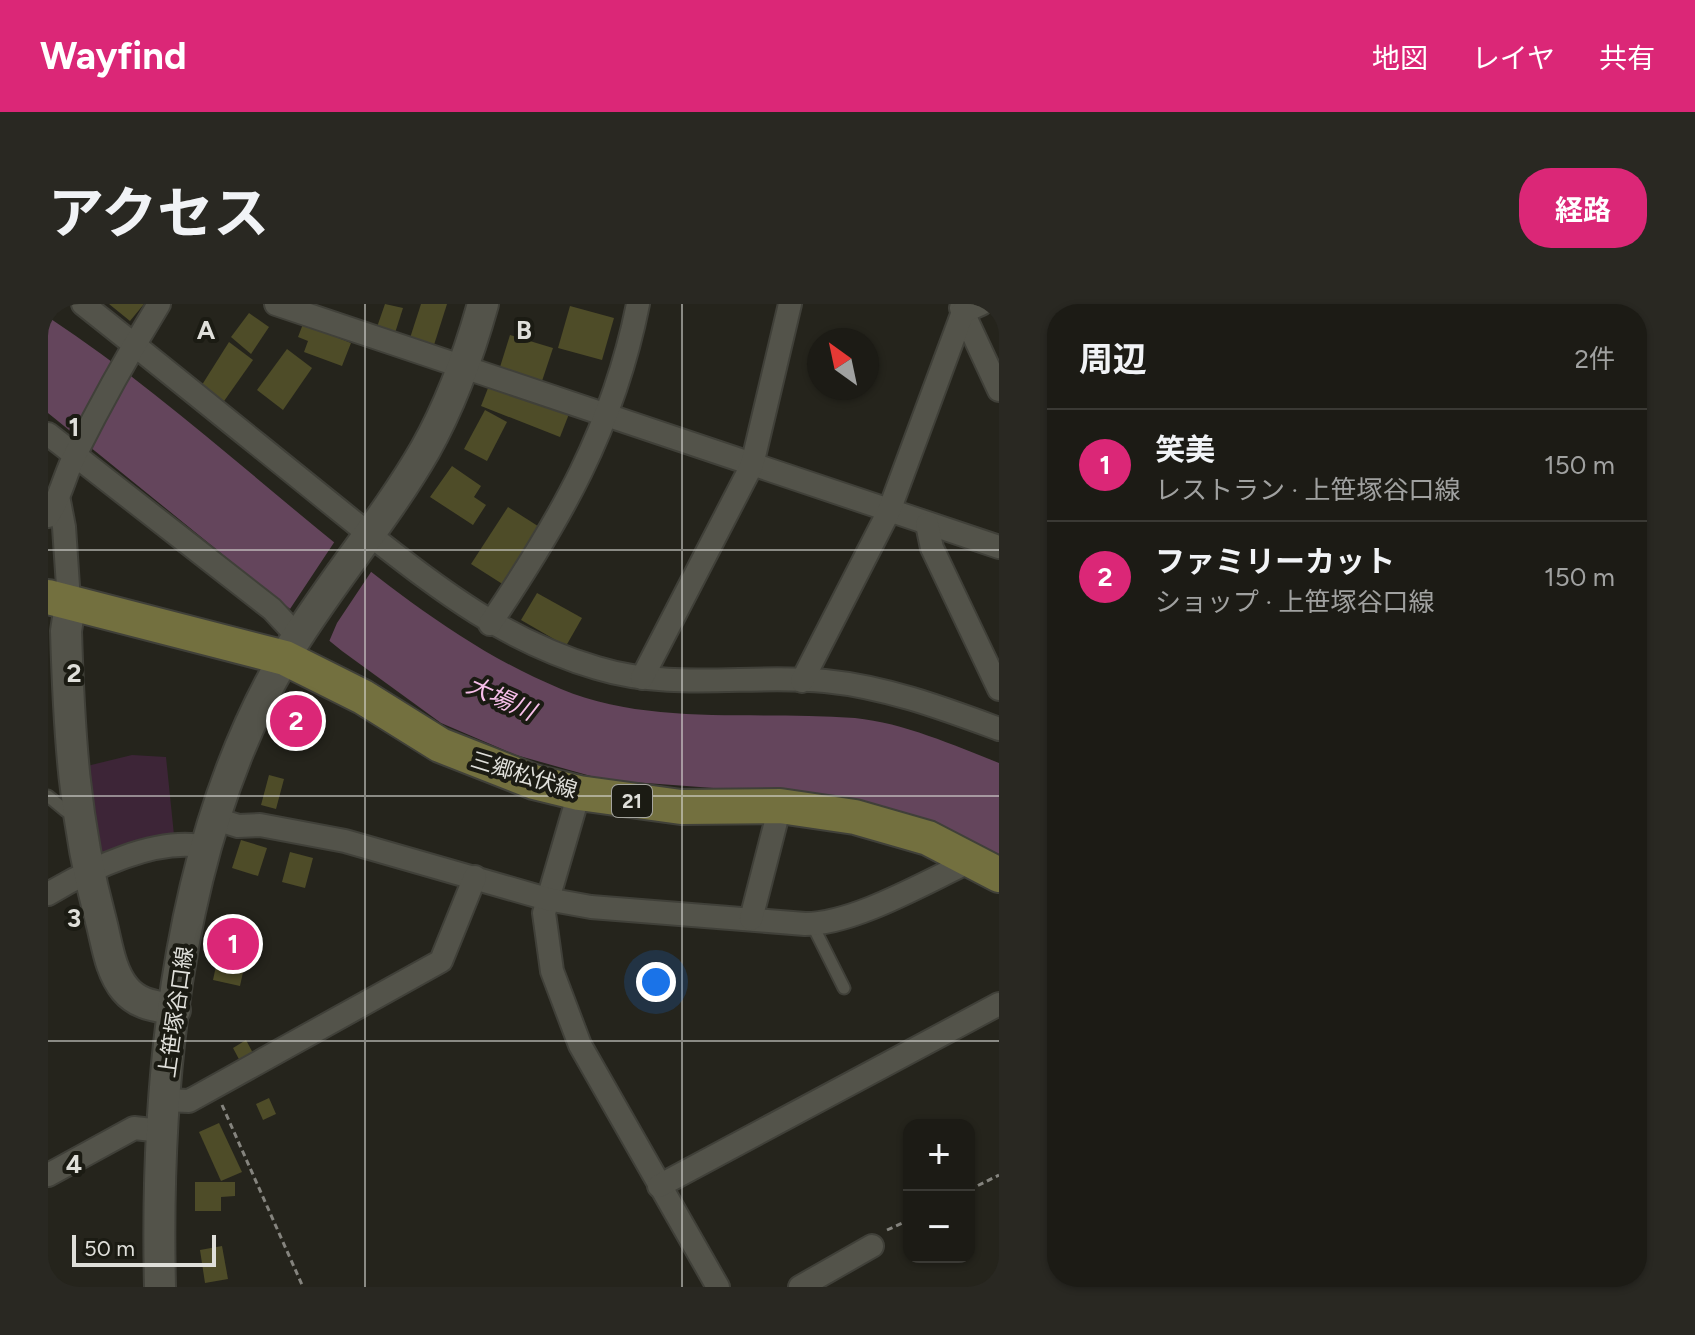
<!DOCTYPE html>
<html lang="ja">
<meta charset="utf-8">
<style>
body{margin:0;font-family:Figtree,"Noto Sans JP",sans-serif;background:#292822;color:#f1f3f6}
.controls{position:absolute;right:24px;bottom:24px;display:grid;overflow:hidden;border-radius:16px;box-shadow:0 2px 6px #0004}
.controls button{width:72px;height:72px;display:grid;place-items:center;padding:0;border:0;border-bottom:2px solid #3a3934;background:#1c1b15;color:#f1f3f6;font:40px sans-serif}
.compass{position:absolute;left:759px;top:24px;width:72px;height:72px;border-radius:50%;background:#1c1b15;box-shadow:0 2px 6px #0004;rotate:327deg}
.scale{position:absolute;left:24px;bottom:20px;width:144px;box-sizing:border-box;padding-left:8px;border:4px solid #dfdfda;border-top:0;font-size:22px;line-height:28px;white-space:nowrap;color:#dfdfda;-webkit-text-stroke:6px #1b1b13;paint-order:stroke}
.you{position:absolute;left:608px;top:678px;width:28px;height:28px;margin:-20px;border:6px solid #fff;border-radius:50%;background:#1a73e8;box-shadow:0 0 0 12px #1a73e833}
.badge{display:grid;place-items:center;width:52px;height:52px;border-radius:50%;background:#db2777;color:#fff;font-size:26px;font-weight:700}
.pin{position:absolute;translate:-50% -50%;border:4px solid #fff;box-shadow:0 2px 8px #0006}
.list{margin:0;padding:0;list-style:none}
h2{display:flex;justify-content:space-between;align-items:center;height:104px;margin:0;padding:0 32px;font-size:34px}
h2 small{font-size:26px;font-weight:400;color:#a0a1a0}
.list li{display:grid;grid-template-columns:52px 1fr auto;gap:24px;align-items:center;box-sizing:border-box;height:112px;padding:0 32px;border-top:2px solid #3a3934}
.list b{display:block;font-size:30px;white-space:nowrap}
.list p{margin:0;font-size:26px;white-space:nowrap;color:#a0a1a0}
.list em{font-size:26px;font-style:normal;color:#a0a1a0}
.map{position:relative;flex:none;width:951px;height:983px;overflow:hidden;border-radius:32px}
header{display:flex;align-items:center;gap:48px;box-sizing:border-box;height:112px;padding:0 40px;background:#db2777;color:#fff}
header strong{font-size:38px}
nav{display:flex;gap:44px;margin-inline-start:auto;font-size:28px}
.intro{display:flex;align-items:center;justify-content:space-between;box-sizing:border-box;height:192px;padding:0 48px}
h1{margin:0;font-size:56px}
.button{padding:20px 36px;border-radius:32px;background:#db2777;color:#fff;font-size:28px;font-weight:700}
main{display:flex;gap:48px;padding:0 48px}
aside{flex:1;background:#1c1b15;border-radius:32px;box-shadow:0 2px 6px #0004}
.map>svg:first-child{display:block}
.green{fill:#3d2537}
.water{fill:#64455c}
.pier{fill:#25241c}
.building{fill:#4e4c28}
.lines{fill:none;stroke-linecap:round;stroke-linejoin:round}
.lane-casing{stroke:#404039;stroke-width:15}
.street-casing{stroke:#404039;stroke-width:26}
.secondary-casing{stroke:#404039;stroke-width:34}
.primary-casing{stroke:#404039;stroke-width:38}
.path{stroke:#85847e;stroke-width:3;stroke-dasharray:6 4;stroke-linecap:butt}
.lane{stroke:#53534a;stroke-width:11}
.street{stroke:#53534a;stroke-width:22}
.secondary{stroke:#53534a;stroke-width:30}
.primary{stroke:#73703f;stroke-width:34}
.grid{fill:none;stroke:#dfdfda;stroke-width:2;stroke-opacity:0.55}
.labels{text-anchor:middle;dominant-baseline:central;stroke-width:8;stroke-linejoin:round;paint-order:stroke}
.shield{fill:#1b1b13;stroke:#a4a49e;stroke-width:2}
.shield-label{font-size:20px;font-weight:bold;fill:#dfdfda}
.street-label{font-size:22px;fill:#dfdfda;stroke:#1b1b13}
.water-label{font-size:24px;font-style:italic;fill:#f7bee9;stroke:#1b1b13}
.grid-label{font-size:26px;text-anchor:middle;font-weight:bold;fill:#dfdfda;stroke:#1b1b13;stroke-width:8;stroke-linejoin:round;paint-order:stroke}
</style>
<header>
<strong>Wayfind</strong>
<nav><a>地図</a><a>レイヤ</a><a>共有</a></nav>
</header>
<div class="intro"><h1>アクセス</h1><a class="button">経路</a></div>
<main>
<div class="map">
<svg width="951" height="983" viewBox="0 0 951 983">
<rect width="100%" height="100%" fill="#25241c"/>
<!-- green -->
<path class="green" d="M 84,451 L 118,453 L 126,531 L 47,550 L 35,463 Z"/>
<!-- water -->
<path class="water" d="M 0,13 C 96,76 182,153 271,226 C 346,287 423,348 513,385 C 605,423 710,406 807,414 C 856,419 905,441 951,459 L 951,554 L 838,504 L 759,491 L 557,476 L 468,451 L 393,419 L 294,347 L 0,109 Z"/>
<!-- pier -->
<path class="pier" d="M 289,234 L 325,265 L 289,319 L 280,340 L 240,308 Z"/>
<!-- building -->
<g class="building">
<path d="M 61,0 L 96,0 L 82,17 Z"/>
<path d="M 337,0 L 355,4 L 347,29 L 329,23 Z"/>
<path d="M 373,0 L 399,0 L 386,41 L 362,34 Z"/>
<path d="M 522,2 L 566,14 L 554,56 L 510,44 Z"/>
<path d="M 201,9 L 221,23 L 203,50 L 183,33 Z"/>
<path d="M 255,20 L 303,39 L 294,62 L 256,48 L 260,37 L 250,33 Z"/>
<path d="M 462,31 L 505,44 L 494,77 L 452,63 Z"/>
<path d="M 181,38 L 205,56 L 174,100 L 152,84 Z"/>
<path d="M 239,45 L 264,64 L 235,106 L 209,86 Z"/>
<path d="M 442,79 L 521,110 L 512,133 L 433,102 Z"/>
<path d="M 437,106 L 459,118 L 439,157 L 416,145 Z"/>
<path d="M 404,162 L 433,182 L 426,193 L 438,201 L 425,221 L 382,193 Z"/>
<path d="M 460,203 L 493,224 L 456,281 L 423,260 Z"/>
<path d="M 489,289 L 534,314 L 518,342 L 473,316 Z"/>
<path d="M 243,407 L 270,417 L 264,434 L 236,424 Z"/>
<path d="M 221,471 L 236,475 L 228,505 L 213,501 Z"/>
<path d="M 193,536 L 219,544 L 210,572 L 184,564 Z"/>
<path d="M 242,548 L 265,554 L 257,584 L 234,578 Z"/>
<path d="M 176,625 L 203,631 L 192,682 L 165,676 Z"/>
<path d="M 198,736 L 206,751 L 193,759 L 185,744 Z"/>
<path d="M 221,794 L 228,810 L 215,816 L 208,800 Z"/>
<path d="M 171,819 L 194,868 L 173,877 L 151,828 Z"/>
<path d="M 147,878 L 187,878 L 187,892 L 173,893 L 173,907 L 147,907 Z"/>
<path d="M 174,942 L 180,975 L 157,979 L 152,946 Z"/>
</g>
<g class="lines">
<!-- lane casing -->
<g class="lane-casing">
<g id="lane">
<path d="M 0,492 L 18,507 L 28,507"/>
<path d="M 764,620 L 796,684"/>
</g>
</g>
<!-- street casing -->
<g class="street-casing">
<g id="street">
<path d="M 35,0 C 131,76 226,154 322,231 C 395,288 458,337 549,364 C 624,387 701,370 777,377 C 838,383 894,404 951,425"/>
<path d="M 228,0 L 951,243"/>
<path d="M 913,4 L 951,86"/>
<path d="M 0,130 L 224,305 L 250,333"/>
<path d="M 11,197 L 16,223 L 21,297"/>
<path d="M 0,212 C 13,193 16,172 27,151 C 53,99 81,49 111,0"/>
<path d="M 879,220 L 884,244 L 951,385"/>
<path d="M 442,320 C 512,216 565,125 590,0"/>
<path d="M 594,374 L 704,161 L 742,0"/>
<path d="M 754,377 L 841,207 L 915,8 L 933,0"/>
<path d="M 531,489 L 496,609 L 504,667 L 532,741 L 670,983"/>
<path d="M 165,514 L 190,522 L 212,521 L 297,537 L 499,595 L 543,603 L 757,620 C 807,620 879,577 925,556"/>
<path d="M 0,590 C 42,565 109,532 158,543"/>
<path d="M 703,615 L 732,502"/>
<path d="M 116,796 L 141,797 L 393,657 L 427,573"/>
<path d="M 0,871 L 86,824 L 114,827"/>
<path d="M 611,882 L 951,700"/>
<path d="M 752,983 L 824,942"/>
</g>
</g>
<!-- secondary casing -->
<g class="secondary-casing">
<g id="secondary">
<path d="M 20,314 L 18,327 C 21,428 26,518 53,617 C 59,640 62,667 77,685 C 90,701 108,702 127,706"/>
<path d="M 112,983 C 107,775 129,539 235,356 C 278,283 335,219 377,146 C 403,100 421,50 435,0"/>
</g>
</g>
<!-- primary casing -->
<g class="primary-casing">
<path id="primary" d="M 0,293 L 237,354 L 315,393 L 392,441 L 486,478 L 531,489 L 633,503 L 732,502 L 807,513 L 880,534 L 951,571"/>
</g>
<!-- path -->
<g class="path">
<path d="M 174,801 L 255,983"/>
<path d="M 921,886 L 951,871"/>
<path d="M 839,926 L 861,916"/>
</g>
<!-- lane -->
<use href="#lane" class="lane"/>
<!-- street -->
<use href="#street" class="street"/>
<!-- secondary -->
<use href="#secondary" class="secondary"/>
<!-- primary -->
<use href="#primary" class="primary"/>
</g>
<!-- grid -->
<path class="grid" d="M 317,0 L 317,983M 634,0 L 634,983M 0,246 L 951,246M 0,492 L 951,492M 0,737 L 951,737"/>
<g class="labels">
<!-- shield labels -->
<rect class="shield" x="564" y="481" width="40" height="32" rx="6"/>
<g class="shield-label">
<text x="584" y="497">21</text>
</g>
<!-- street labels -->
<g class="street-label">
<text transform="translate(476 471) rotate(17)">三郷松伏線</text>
<text transform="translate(128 708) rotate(-82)">上笹塚谷口線</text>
</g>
<!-- water labels -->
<g class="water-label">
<text transform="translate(453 394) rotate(24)">大場川</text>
</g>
</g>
<g class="grid-label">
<text x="158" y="35">A</text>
<text x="476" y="35">B</text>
<text x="26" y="132">1</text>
<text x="26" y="378">2</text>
<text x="26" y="623">3</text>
<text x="26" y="869">4</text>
</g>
</svg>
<div class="controls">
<button>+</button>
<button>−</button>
</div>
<svg class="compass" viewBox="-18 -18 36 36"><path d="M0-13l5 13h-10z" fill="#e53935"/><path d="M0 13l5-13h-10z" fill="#a0a1a0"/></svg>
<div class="scale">50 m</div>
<div class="you"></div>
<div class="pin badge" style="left:185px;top:640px">1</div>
<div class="pin badge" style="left:248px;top:417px">2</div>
</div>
<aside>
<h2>周辺<small>2件</small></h2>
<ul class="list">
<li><span class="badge">1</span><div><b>笑美</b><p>レストラン · 上笹塚谷口線</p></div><em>150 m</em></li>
<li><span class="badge">2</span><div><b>ファミリーカット</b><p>ショップ · 上笹塚谷口線</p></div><em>150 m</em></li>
</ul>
</aside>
</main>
